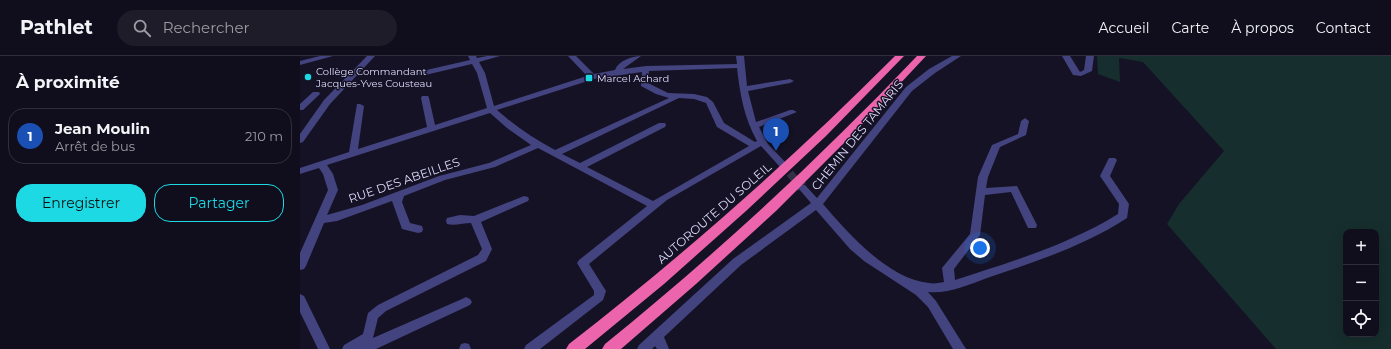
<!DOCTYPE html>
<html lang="fr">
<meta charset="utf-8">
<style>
body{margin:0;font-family:Montserrat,sans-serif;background:#1e1c29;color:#f1f3f6}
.controls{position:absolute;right:12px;bottom:12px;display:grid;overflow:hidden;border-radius:8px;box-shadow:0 4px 16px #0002}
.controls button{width:36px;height:36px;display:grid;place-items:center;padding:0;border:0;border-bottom:1px solid #302e3b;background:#100e1c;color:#f1f3f6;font:20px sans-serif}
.you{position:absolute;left:680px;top:192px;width:14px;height:14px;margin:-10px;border:3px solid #fff;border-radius:50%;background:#1a73e8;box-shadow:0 0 0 6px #1a73e833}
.badge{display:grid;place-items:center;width:26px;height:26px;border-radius:50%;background:#1dd9e4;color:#fff;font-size:13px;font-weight:700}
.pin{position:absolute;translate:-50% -33px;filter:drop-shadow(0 1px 2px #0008)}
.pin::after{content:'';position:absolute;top:21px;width:14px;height:12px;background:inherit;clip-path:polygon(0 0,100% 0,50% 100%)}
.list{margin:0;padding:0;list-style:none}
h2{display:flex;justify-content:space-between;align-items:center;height:52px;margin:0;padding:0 16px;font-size:17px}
h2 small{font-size:13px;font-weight:400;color:#9c9ca3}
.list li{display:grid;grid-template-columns:26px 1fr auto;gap:12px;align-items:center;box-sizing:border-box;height:56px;margin:0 8px 8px;padding:0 8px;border:1px solid #302e3b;border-radius:16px}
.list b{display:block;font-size:15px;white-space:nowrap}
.list p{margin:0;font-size:13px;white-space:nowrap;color:#9c9ca3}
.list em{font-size:13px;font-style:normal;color:#9c9ca3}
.actions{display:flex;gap:8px;padding:12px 16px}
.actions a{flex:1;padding:9px 0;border:1px solid #1dd9e4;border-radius:16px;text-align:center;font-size:14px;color:#1dd9e4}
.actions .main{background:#1dd9e4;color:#111}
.icon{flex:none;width:22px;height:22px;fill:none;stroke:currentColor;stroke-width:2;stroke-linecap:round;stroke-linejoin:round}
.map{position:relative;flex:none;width:1091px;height:293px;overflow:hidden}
header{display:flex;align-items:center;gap:24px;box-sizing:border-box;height:56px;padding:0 20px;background:#100e1c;border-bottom:1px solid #302e3b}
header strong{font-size:19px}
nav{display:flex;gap:22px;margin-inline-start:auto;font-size:14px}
.search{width:280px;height:36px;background:#1e1c29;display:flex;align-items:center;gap:10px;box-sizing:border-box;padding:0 14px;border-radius:22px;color:#9c9ca3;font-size:15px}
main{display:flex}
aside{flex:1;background:#100e1c}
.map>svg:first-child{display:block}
.green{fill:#162e2d;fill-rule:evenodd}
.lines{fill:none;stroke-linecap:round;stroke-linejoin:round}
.minor-tunnel-far1{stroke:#333045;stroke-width:8;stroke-dasharray:8 4;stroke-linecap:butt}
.minor-tunnel{stroke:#333045;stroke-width:11;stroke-dasharray:11 5.5;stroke-linecap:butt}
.minor{fill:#43437f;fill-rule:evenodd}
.highway{fill:#ec64ab;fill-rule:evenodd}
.poi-dot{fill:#1dd9e4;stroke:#151225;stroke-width:1.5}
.labels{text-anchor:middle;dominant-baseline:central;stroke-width:3;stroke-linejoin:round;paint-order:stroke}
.far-poi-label{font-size:10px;fill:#dddbfb;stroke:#151225;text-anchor:start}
.street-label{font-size:12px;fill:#dddbfb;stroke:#151225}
</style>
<header>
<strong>Pathlet</strong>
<div class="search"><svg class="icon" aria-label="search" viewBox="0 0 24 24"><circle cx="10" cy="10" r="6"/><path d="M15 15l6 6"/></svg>Rechercher</div>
<nav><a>Accueil</a><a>Carte</a><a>À propos</a><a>Contact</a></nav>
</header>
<main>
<aside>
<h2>À proximité<small></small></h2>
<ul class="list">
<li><span class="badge" style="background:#1a4fb4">1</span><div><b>Jean Moulin</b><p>Arrêt de bus</p></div><em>210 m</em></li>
</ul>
<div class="actions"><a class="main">Enregistrer</a><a>Partager</a></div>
</aside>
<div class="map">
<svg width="1091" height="293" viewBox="0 0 1091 293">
<rect width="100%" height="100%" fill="#151225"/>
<!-- green -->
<path class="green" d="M 797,0 L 1091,0 L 1091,293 L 976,293 L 867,168 L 879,148 L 924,95 L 843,6 L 819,2 L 820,26 L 798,18 ZM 1046,176 L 1076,176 L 1076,278 L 1046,278 Z"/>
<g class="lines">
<!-- minor-tunnel-far1 -->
<path class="minor-tunnel-far1" d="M 482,108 L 498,127"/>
<!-- minor-tunnel -->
<path class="minor-tunnel" d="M 497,126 L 502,131"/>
<!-- minor -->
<g class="minor">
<path d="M 20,0 L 33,0 L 0,9 L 0,5 Z"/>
<path d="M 67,0 L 75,0 L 30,48 L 3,86 L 0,87 L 0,78 L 24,44 Z"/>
<path d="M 168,0 L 176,0 L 177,2 L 187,0 L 200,0 L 179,6 L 185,17 L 194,50 L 287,20 L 268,0 L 276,0 L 294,18 L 315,14 C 318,5 332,0 341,0 L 323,13 L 346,10 L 437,8 L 436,0 L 444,0 L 447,30 L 490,23 L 494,25 L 490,27 L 448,35 L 456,66 L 490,54 L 493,54 L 497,56 L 459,71 L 468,88 L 487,108 L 485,110 L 479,110 L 461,90 L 367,144 L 289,208 L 306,235 L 303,244 L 240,293 L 224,293 L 226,289 L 294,239 L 294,235 L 277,207 L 279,204 L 347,150 L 238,92 L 195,111 L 145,124 L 104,140 L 102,146 L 110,167 L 122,170 L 123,173 L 122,176 L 118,177 L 102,173 L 92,145 L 37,165 L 24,167 L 6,210 L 4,213 L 0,214 L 0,197 L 28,134 L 23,118 L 19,112 L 0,118 L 0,112 L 49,96 L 57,48 L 60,48 L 64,50 L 58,93 L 127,71 L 121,42 L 122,40 L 128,40 L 129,42 L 135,69 L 187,52 L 177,17 L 172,8 L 121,20 L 117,18 L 118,16 L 170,4 ZM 437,12 C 440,38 444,62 457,85 L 455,86 L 424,67 L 413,46 L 407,41 L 394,38 L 368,37 L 348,27 L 349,15 ZM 342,16 L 341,30 L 356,38 L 369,42 L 255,94 C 234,83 215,70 197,54 L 294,23 ZM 379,42 L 394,43 L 406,47 L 417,71 L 449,90 L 353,145 L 287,111 L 365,71 L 366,69 L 365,67 L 359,67 L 280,107 L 262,98 ZM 190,57 L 207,72 L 231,89 L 189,107 L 139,120 L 62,149 L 27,159 L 38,134 L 33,118 L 27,109 Z"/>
<path d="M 652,0 L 661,0 L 635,17 L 612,35 L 523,148 C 548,177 588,223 629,227 C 633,228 639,227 644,226 L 642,212 L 670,178 L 678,121 L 692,89 L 718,78 L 721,65 L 725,62 L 729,65 L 726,79 L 700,91 L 688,121 L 686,132 L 717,130 L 737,169 L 736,172 L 728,172 L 711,136 L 685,139 L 680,179 L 654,213 L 655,224 C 710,206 768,189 818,158 L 819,148 L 800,120 L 809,102 L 815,102 L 817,104 L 810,120 L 829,148 L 827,162 C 784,190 735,206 687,222 C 668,229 648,238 628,236 L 636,245 L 666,293 L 653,293 L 628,251 L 616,239 L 564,205 L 550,193 L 516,154 L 441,209 L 364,281 L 369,293 L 357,293 L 355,290 L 352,293 L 337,293 L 339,289 L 433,203 L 511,147 L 499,133 L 497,131 L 499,129 L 505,129 L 517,142 L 606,31 L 629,13 Z"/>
<path d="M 762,0 L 770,0 L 780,16 L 784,14 L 786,0 L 794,0 L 792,15 L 781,20 L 773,19 Z"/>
<path d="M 13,36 L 19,36 L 20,38 L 3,54 L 0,54 L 0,48 Z"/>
<path d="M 224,140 L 228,141 L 229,143 L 228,145 L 181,166 L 192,193 L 186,205 L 86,255 L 78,262 L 73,282 L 162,243 L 166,241 L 170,243 L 172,246 L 170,249 L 76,293 C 64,293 54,293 42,293 L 44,289 L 63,278 L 68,257 L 78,249 L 178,199 L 182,193 L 171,167 C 164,167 154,170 147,168 L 146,165 L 147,162 L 160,159 L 174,160 Z"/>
<path d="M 0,238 L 4,240 L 30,293 L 18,293 L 0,256 Z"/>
<path d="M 165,287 L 169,288 L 171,293 L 159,293 L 161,288 Z"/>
</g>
<!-- highway -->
<g class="highway">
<path d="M 595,0 L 604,0 L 526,80 L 446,155 L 364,228 L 285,293 L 266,293 L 269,288 C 384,199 492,103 595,0 Z"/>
<path d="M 617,0 L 626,0 L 552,79 L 476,155 L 396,228 L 321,293 L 302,293 L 305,288 C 415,199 519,103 617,0 Z"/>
</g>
</g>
<!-- markers -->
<g class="poi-dot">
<circle cx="8" cy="21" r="4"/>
<rect x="285" y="18" width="8" height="8" rx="2"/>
</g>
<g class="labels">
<!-- far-poi labels -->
<g class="far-poi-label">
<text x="16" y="15">Collège Commandant<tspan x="16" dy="12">Jacques-Yves Cousteau</tspan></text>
<text x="297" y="22">Marcel Achard</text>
</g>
<!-- street labels -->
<g class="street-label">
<text transform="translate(557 79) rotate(-51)">CHEMIN DES TAMARIS</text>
<text transform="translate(104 124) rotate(-19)">RUE DES ABEILLES</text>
<text transform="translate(414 157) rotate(-41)">AUTOROUTE DU SOLEIL</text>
</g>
</g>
</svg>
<div class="controls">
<button>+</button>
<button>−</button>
<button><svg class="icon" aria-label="locate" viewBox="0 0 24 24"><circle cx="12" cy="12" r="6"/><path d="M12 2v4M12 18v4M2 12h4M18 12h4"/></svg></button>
</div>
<div class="you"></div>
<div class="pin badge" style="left:476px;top:95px;background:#1a4fb4">1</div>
</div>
</main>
